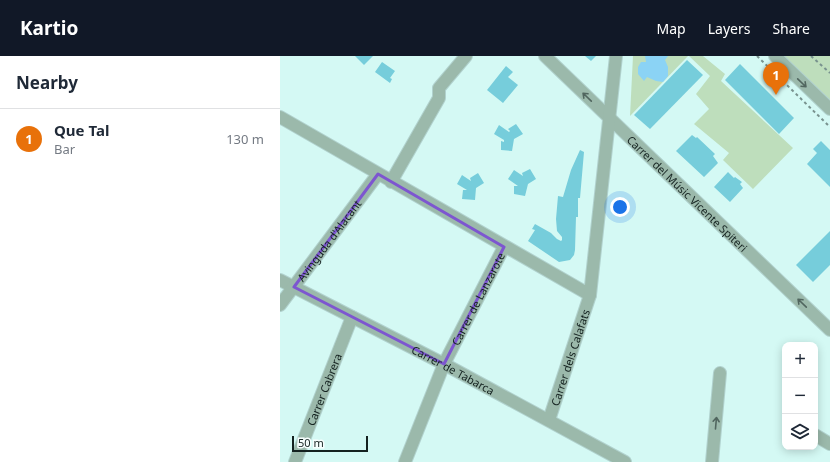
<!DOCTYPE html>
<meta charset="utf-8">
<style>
body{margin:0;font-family:"Noto Sans",sans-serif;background:#f6f6f7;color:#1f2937}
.controls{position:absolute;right:12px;bottom:12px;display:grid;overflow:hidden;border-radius:8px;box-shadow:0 2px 10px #0003}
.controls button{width:36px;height:36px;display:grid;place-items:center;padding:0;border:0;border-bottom:1px solid #e0e1e3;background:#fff;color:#1f2937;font:20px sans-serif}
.scale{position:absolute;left:12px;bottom:10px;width:76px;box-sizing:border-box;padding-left:4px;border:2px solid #142220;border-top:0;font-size:11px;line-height:14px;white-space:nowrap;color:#142220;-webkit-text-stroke:3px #f8fffe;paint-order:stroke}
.you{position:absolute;left:340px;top:151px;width:14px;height:14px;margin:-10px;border:3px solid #fff;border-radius:50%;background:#1a73e8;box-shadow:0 0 0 6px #1a73e833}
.badge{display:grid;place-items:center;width:26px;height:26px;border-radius:50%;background:#111827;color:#fff;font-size:13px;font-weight:700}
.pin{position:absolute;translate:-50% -33px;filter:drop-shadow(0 1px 2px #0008)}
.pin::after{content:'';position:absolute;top:21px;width:14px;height:12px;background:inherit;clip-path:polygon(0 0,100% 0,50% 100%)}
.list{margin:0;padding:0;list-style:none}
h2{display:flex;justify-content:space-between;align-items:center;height:52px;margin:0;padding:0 16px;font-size:17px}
h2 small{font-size:13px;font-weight:400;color:#747a83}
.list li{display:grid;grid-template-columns:26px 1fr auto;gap:12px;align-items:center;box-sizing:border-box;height:60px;padding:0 16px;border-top:1px solid #e0e1e3}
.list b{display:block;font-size:15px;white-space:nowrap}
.list p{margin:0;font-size:13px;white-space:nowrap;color:#747a83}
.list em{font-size:13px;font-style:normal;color:#747a83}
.icon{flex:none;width:22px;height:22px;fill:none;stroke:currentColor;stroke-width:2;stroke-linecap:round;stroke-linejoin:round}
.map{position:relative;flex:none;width:550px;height:406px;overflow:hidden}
header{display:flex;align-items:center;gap:24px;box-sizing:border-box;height:56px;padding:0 20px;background:#111827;color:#fff}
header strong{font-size:19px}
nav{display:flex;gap:22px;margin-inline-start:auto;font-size:14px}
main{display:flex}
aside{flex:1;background:#fff}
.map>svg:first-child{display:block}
.green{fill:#bedebc}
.water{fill:#8bd3f5}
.building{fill:#76cddb}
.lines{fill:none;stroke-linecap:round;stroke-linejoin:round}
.minor-casing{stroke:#b1d2ce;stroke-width:14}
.path{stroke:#78928e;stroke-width:2;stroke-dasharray:3 3;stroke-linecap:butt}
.minor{stroke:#9bb9ab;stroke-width:12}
.oneway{stroke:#51665f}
.marked{fill:none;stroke:#7d56d0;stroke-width:3;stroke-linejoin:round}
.labels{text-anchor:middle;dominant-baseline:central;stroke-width:3.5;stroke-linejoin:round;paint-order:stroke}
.street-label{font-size:11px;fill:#142220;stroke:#f8fffe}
</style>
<header>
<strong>Kartio</strong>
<nav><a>Map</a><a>Layers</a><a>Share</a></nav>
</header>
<main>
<aside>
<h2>Nearby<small></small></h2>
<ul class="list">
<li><span class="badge" style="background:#e8710a">1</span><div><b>Que Tal</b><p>Bar</p></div><em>130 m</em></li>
</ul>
</aside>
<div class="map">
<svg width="550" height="406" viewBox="0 0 550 406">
<rect width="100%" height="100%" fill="#d4f9f4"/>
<!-- green -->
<g class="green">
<path d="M 353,0 L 408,0 L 350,60 Z"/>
<path d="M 409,0 L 423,0 L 445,18 L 441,25 L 513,92 L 473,133 L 443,104 L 449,97 L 414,68 L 429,53 L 416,38 L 430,20 Z"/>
<path d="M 504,0 L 550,0 L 550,44 Z"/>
</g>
<!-- water -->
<path class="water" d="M 365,0 L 388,0 L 385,4 L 388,11 L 388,20 L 383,26 L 376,25 L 367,21 L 364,25 L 358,18 L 358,11 L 361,6 L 366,6 Z"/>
<!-- building -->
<g class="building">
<path d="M 75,0 L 93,0 L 84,9 Z"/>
<path d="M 305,0 L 316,0 L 311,5 Z"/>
<path d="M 407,4 L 423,19 L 370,73 L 354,59 Z"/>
<path d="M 102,6 L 115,15 L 110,22 L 112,23 L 110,27 L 95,16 Z"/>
<path d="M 460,8 L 514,62 L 499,78 L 445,24 Z"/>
<path d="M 226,10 L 233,16 L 228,21 L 238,29 L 223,47 L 207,34 Z"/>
<path d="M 236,68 L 243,78 L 234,83 L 232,95 L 221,94 L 221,85 L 224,86 L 224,84 L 214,78 L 219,69 L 229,76 L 230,75 L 228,73 Z"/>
<path d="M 412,79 L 416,82 L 417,81 L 435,98 L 433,100 L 438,107 L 424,121 L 396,95 Z"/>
<path d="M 541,85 L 550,94 L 550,131 L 527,108 L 537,97 L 533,93 Z"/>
<path d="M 300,94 L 304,96 L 300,142 L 298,142 L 298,161 L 296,161 L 295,194 L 294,199 L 290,204 L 279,206 L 248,185 L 255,174 L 252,173 L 255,168 L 271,177 L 277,183 L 281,185 L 282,184 L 282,181 L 277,175 L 276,163 L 278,140 L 283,141 L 291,114 Z"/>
<path d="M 250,113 L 256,123 L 248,128 L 245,140 L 234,138 L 234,130 L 238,130 L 228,123 L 234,114 L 243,120 L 242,117 Z"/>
<path d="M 448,116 L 454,122 L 455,121 L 462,126 L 460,128 L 463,132 L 450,146 L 434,131 Z"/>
<path d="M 198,117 L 204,127 L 196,132 L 195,144 L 182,143 L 183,134 L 187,134 L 177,128 L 182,119 L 191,125 L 190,122 Z"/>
<path d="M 550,175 L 550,209 L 533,226 L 516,209 Z"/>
</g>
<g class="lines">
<!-- minor casing -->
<g class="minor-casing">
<g id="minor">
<path id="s1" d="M 265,0 L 550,274"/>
<path d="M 495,0 L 550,53"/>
<path d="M 0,61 L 310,239"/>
<path d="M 111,126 L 159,42 L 159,32 L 186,0"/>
<path id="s2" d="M 0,224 L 164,308 L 345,406"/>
<path id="s3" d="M 0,249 L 98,118"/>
<path id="s4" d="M 269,364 L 310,239 L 336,0"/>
<path d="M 535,379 L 550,388"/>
<path id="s5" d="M 15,406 L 72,261"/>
<path id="s6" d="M 125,406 L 164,308 L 224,191"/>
<path d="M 432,406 L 440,317"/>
</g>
</g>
<!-- path -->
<g class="path">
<path d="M 477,0 L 550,71"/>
<path d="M 531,0 L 550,17"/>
</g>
<!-- minor -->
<use href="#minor" class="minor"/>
</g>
<!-- one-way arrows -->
<defs><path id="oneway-shaft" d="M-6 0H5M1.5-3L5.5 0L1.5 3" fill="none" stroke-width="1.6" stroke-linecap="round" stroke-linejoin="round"/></defs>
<g class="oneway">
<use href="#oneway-shaft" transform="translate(522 27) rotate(44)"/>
<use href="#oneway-shaft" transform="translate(307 41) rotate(-136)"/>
<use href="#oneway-shaft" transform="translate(522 247) rotate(-136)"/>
<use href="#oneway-shaft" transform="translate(436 367) rotate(-85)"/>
</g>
<!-- marked area -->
<path class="marked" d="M 98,118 L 224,191 L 164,308 L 14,231 Z"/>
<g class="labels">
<!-- street labels -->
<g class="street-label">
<text stroke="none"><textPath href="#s1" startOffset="198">Carrer del Músic Vicente Spiteri</textPath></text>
<text stroke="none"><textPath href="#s3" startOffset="81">Avinguda d'Alacant</textPath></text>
<text stroke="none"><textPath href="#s6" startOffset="179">Carrer de Lanzarote</textPath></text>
<text stroke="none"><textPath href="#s4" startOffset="66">Carrer dels Calafats</textPath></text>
<text stroke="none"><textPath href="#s2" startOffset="195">Carrer de Tabarca</textPath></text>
<text stroke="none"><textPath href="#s5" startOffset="78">Carrer Cabrera</textPath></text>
</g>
</g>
</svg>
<div class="controls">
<button>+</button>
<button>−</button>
<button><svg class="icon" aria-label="layers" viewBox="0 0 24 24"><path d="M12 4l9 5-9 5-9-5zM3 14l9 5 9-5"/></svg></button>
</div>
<div class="scale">50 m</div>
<div class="you"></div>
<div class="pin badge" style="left:496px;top:39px;background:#e8710a">1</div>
</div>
</main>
